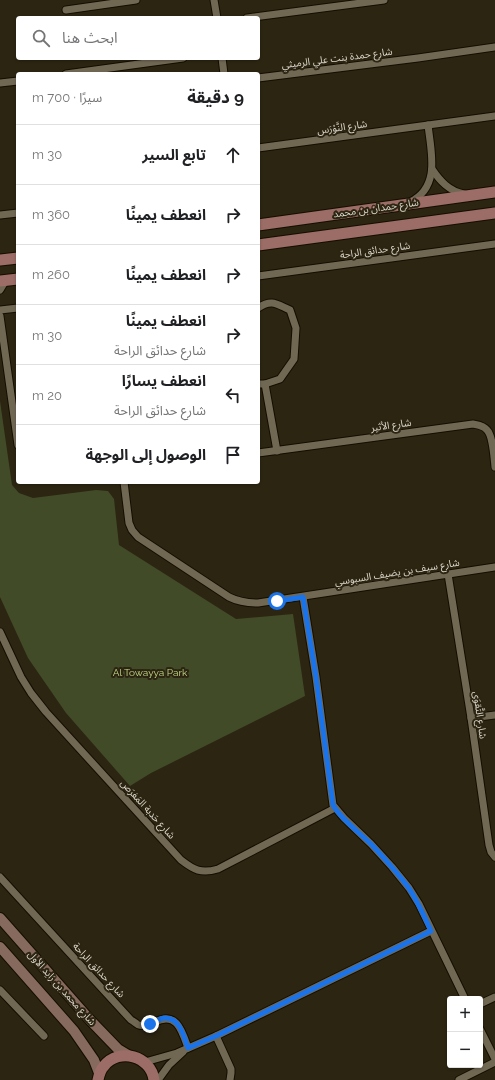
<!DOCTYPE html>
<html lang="ar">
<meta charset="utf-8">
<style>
body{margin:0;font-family:Raleway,"Noto Sans Arabic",sans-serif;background:#f6f6f6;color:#202124;direction:rtl}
.controls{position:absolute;right:12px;bottom:12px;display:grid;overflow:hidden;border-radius:4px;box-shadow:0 1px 3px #0004}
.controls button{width:36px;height:36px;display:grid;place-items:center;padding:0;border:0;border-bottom:1px solid #e0e0e0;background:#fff;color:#202124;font:20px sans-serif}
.stop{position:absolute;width:12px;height:12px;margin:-9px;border:3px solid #1a73e8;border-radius:50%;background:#fff}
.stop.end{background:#1a73e8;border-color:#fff;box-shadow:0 1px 4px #0008}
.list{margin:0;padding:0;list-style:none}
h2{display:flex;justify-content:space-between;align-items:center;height:52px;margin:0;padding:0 16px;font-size:17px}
h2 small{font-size:13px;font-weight:400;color:#757577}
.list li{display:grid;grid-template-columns:26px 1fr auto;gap:12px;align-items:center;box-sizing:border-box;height:60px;padding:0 16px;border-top:1px solid #e0e0e0}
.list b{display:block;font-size:15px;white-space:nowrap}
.list p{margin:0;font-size:13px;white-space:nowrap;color:#757577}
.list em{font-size:13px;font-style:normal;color:#757577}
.icon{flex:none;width:22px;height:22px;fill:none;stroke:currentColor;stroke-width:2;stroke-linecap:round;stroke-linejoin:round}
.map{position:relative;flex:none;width:495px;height:1080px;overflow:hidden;direction:ltr}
.search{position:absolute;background:#fff;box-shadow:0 1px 3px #0004;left:16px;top:16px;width:244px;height:44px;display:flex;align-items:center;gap:10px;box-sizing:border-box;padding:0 14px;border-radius:4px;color:#757577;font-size:15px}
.panel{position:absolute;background:#fff;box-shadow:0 1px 3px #0004;left:16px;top:72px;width:244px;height:412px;border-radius:4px;direction:rtl}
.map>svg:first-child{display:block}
.green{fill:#414b28}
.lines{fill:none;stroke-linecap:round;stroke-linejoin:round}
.street-casing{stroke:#140e00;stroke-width:9}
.secondary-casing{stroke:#140e00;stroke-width:12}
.primary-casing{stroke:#140e00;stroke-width:13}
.street{stroke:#716854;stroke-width:7}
.secondary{stroke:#866a5d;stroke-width:10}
.primary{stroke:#9c6c66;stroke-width:11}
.route{stroke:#1a73e8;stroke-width:5}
.labels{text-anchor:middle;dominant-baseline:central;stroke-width:4;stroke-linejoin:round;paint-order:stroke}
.street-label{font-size:10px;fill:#dcd7cc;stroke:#2c2512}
.park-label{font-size:10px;fill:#c3dc88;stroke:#2c2512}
</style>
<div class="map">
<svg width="495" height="1080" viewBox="0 0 495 1080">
<rect width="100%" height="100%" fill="#2c2512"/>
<!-- green -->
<path class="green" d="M 0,401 L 12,485 L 19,493 L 33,498 L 96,490 L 108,491 L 114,499 L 119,545 L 236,619 L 293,614 L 305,696 L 151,773 L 130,786 L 66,713 L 28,658 L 0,597 Z"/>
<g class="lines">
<!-- street casing -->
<g class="street-casing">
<g id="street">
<path d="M 214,0 L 217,18"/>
<path d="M 66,10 L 136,0"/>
<path d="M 247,18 L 384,0"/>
<path d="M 222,58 L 224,74"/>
<path d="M 66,74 L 183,58"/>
<path d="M 258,78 L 418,58 L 495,47"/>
<path d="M 0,83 L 18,81"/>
<path d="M 258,148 L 495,116"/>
<path d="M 432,169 C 440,181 449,191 464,194"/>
<path d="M 410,202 C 441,187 431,152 428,125"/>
<path d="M 0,215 L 18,213"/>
<path d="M 258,276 L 495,244"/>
<path d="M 0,290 L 6,280"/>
<path d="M 258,308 C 272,299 276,304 290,310 L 296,328 L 294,359 L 280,379 L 265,384"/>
<path d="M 0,310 L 18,308"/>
<path d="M 0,316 L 18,445"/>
<path d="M 258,384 L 265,384 L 277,451"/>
<path d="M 258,453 L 473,424 C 478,425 483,425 487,430 C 493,436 494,458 495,467"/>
<path d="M 124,482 L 129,523 L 132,530 L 138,537 L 229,597 C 239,602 248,603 258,603 L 495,567"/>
<path d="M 448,574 L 471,718 L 489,845 L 491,852 L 495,857"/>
<path d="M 303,597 L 316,677 L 333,805 L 344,818 L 371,844 L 392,867 L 409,888 L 419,904 L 465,999"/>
<path d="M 0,632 L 21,677 L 31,693 L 46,712 L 181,860 C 194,870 201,874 218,869 L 335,808"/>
<path d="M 471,718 L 495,715"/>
<path d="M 0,877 L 131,1020 C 134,1021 137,1025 139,1025 C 144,1027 150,1024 155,1022 C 177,1011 182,1031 188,1048"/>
<path d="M 0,990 L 44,1036"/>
<path d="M 480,1004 L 495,997"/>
<path d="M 480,1029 L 495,1059"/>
<path d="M 216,1036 L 231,1069 L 231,1073 L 230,1080"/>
<path d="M 145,1062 L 177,1053 L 216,1036 L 431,931"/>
<path d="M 158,1080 L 169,1065 L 183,1052"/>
<path d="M 459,1080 L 495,1062"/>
</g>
</g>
<!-- secondary casing -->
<g class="secondary-casing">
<g id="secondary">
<path d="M 0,918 L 90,1020 L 118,1049 L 128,1055"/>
<path d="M 0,947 L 74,1031 L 94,1060 L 99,1073"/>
</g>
</g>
<!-- primary casing -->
<g class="primary-casing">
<g id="primary">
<path d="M 258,225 L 495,192"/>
<path d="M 258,245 L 495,213"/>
<path d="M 0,260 L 18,258"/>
<path d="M 0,281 L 18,279"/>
<path d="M 98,1080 C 99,1075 100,1070 104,1066 C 119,1047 151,1056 154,1080"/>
</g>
</g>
<!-- street -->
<use href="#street" class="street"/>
<!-- secondary -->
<use href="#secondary" class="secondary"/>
<!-- primary -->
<use href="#primary" class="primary"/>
</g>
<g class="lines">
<!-- route -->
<path class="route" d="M 150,1024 C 154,1022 159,1019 164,1018 C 180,1017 184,1037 188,1048 L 216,1036 L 431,931 C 424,916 418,901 408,887 C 397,872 385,859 372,845 C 361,834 340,818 333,805 L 316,677 L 303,597 L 277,601"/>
</g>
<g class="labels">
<!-- street labels -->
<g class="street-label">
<text transform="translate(337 58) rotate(-7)">شارع حمدة بنت علي الرميثي</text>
<text transform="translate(342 127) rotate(-8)">شارع النَّوْرَس</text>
<text transform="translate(376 208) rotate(-8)">شارع حمدان بن محمد</text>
<text transform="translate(375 250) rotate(-8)">شارع حدائق الراحة</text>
<text transform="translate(391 425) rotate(-8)">شارع الأثير</text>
<text transform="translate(397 572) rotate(-9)">شارع سيف بن يضيف السبوسي</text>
<text transform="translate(480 715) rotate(82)">شارع التَّقوَى</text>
<text transform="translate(148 809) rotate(48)">شارع حَدبة المَفرَص</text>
<text transform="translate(99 970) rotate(47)">شارع حدائق الراحة</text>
<text transform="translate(62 988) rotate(48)">شارع محمد بن زايد الأول</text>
</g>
<!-- park labels -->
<g class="park-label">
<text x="150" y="672">Al Towayya Park</text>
</g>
</g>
</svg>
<div class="controls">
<button>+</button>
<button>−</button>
</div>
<div class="stop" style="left:277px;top:601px"></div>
<div class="stop end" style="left:150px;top:1024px"></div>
<div class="search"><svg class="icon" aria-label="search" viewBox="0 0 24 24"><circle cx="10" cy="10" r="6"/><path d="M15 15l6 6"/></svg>ابحث هنا</div>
<section class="panel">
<h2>9 دقيقة<small>سيرًا · 700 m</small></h2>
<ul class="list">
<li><svg class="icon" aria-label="ahead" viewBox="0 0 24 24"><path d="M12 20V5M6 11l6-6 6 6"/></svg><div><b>تابع السير</b></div><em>30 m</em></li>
<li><svg class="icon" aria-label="right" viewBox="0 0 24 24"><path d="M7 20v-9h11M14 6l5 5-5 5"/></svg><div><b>انعطف يمينًا</b></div><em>360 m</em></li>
<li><svg class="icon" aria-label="right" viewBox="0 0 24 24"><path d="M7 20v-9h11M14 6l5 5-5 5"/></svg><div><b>انعطف يمينًا</b></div><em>260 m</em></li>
<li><svg class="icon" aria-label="right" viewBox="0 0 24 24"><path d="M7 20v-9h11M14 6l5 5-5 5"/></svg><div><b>انعطف يمينًا</b><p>شارع حدائق الراحة</p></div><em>30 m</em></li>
<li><svg class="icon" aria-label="left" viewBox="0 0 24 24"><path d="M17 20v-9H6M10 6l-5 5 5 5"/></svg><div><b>انعطف يسارًا</b><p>شارع حدائق الراحة</p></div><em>20 m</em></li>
<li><svg class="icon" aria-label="arrive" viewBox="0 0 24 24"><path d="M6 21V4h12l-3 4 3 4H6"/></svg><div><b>الوصول إلى الوجهة</b></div></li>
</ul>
</section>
</div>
